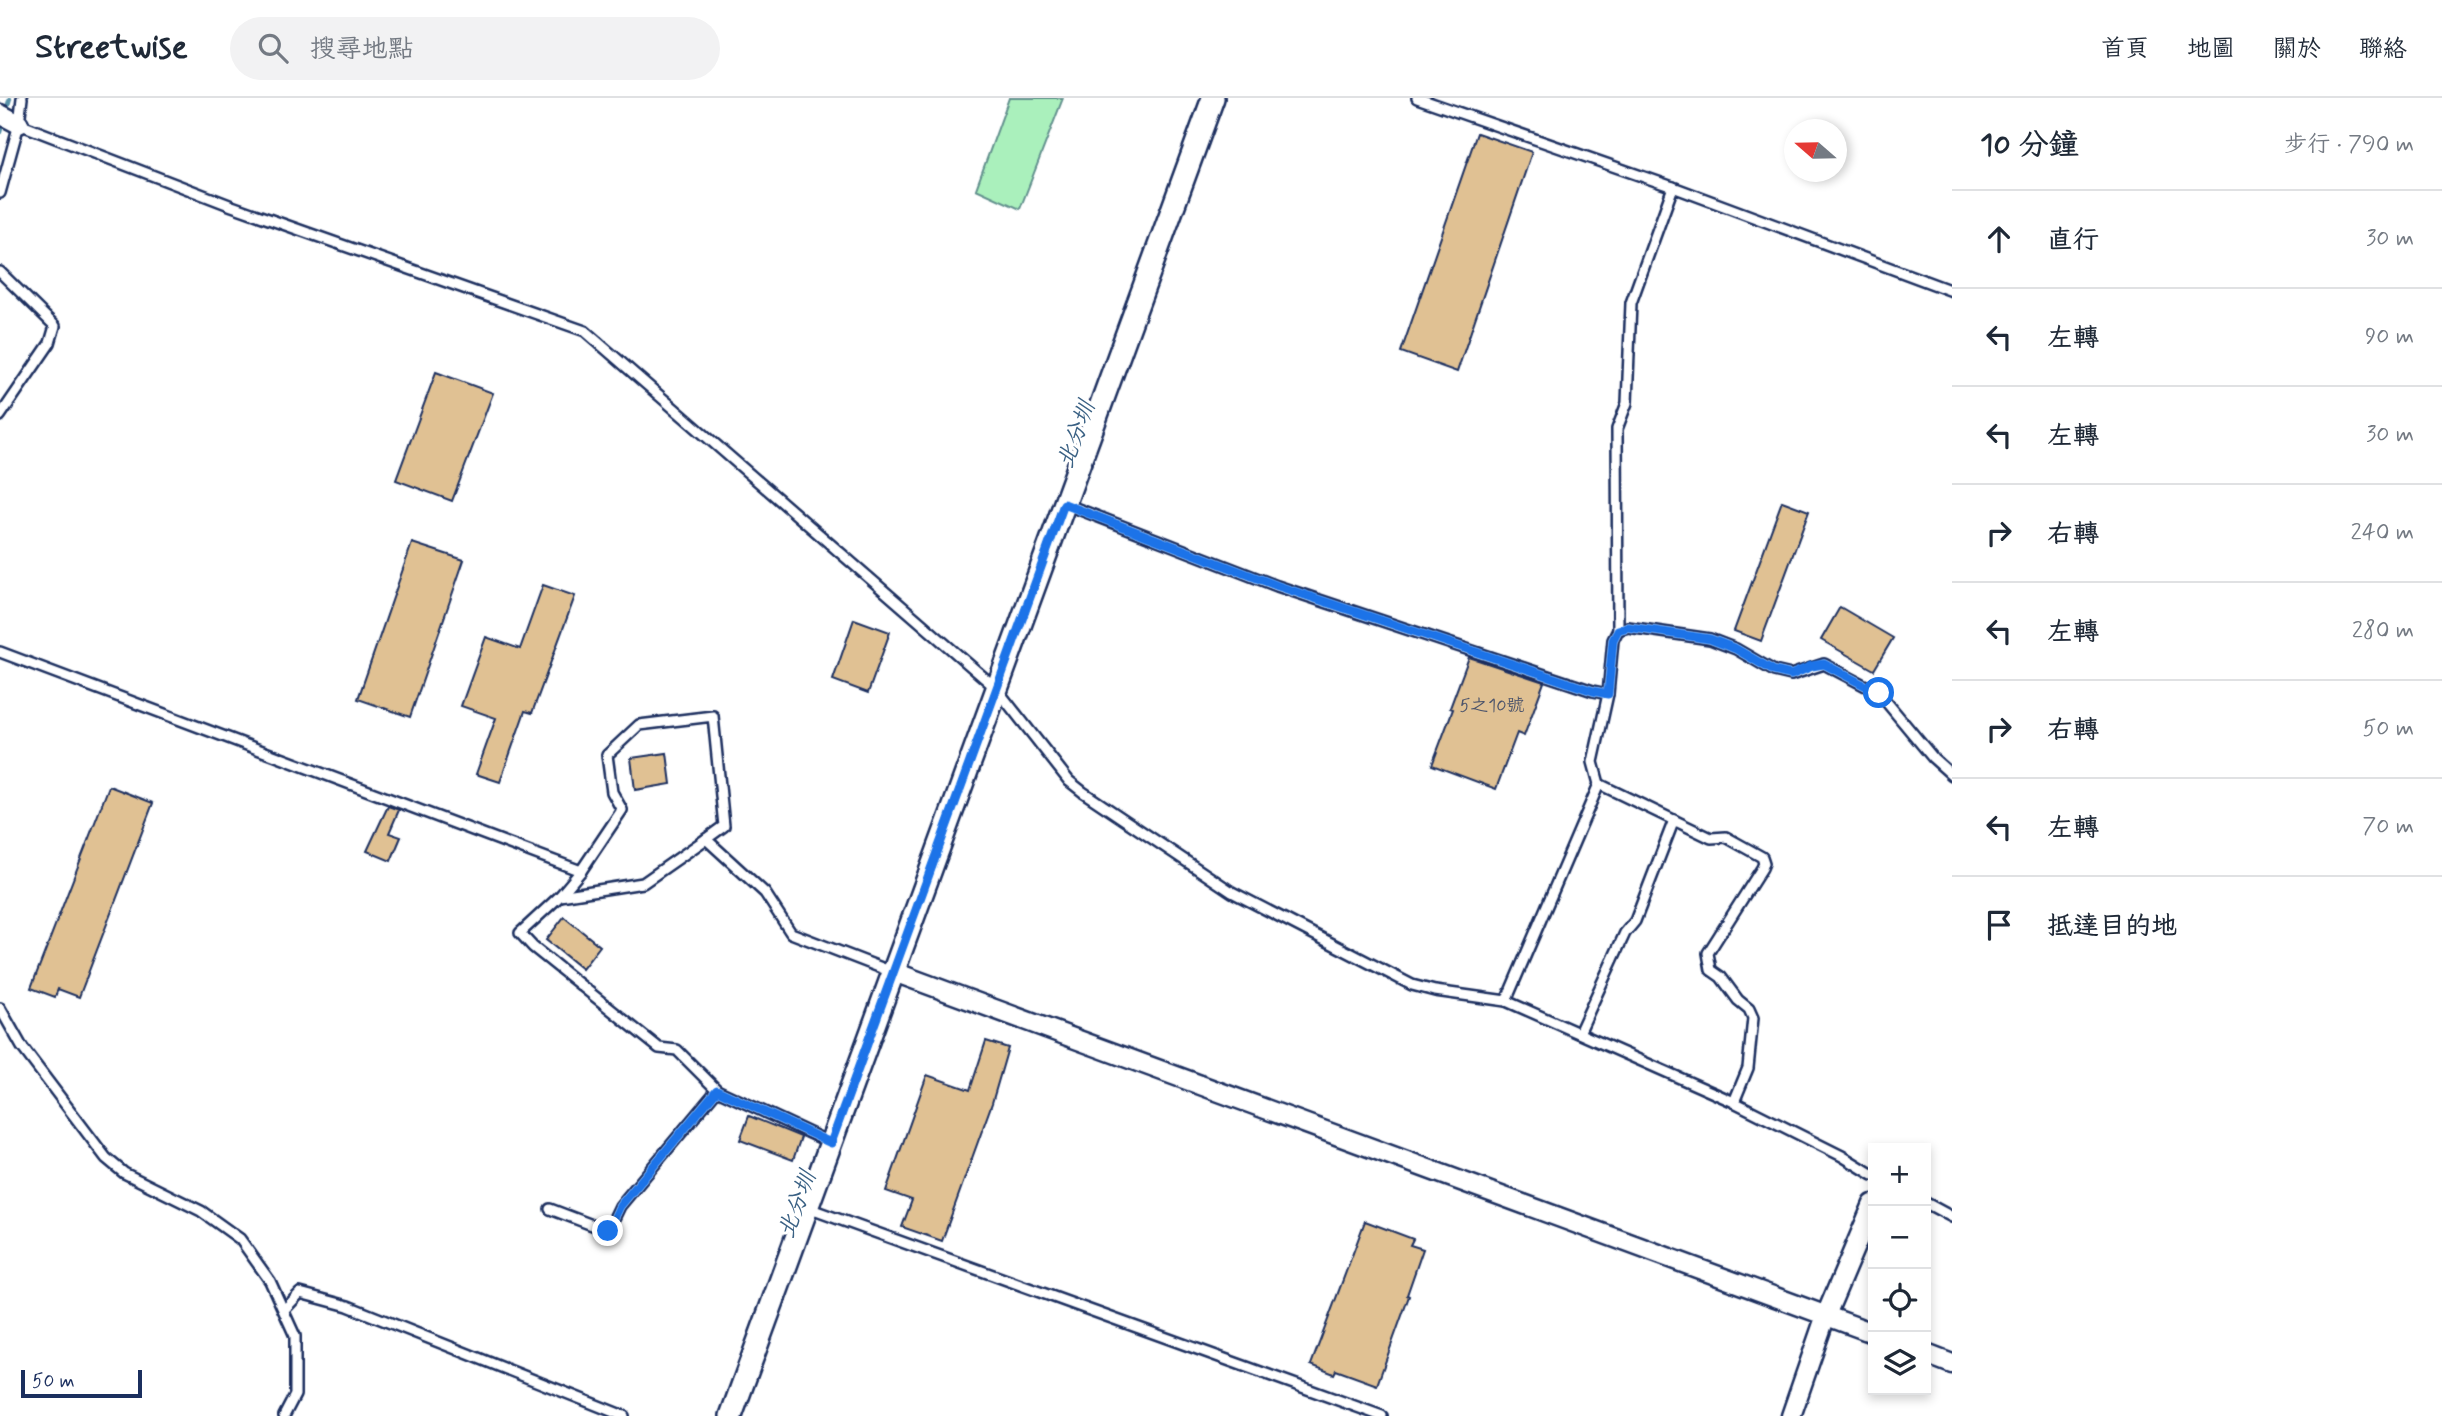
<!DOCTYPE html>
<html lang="zh-TW">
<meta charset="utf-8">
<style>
body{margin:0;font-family:Mynerve,"LXGW WenKai TC",sans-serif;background:#f2f2f3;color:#1f2937}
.controls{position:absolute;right:21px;bottom:21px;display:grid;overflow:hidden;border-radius:0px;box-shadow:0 4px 10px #0003}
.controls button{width:63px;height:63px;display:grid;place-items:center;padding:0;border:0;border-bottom:2px solid #e0e1e3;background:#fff;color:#1f2937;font:35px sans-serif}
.compass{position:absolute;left:1784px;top:21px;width:63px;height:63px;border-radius:50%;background:#fff;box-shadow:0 4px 10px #0003;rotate:290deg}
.scale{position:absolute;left:21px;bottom:18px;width:121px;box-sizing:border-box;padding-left:7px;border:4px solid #1b2f5e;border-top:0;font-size:19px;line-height:24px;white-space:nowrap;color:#1b2f5e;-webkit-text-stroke:5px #fff;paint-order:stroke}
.stop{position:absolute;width:21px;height:21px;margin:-16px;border:5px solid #1a73e8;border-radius:50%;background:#fff}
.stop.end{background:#1a73e8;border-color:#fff;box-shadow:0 2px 7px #0008}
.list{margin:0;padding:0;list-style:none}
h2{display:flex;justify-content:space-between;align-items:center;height:91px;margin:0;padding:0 28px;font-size:30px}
h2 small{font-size:23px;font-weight:400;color:#747a83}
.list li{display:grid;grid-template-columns:46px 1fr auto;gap:21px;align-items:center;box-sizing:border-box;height:98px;padding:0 28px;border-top:2px solid #e0e1e3}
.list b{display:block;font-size:26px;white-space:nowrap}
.list em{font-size:23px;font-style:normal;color:#747a83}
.icon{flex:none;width:38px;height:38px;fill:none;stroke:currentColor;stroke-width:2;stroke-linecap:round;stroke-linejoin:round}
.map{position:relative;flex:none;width:1952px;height:1318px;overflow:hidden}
header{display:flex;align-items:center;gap:42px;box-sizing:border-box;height:98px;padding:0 35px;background:#fff;border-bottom:2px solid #e0e1e3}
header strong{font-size:33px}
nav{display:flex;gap:38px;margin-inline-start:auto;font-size:24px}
.search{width:490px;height:63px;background:#f2f2f3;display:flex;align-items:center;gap:18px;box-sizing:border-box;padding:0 24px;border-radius:38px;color:#747a83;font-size:26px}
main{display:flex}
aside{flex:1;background:#fff}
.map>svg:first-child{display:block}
.green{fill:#aaf0bc;stroke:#62908d;stroke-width:2}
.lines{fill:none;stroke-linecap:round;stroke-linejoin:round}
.stream{stroke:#5992a9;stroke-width:4.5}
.building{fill:#e0c193;stroke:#1b2f5e;stroke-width:2}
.service-casing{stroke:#1b2f5e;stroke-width:14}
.minor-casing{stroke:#1b2f5e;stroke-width:23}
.tertiary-casing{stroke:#1b2f5e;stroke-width:26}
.service{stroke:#fff;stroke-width:9}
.minor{stroke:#fff;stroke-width:18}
.tertiary{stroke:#fff;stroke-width:21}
.route{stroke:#1a73e8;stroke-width:9}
.labels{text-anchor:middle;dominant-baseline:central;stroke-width:6;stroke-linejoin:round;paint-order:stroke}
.number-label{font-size:18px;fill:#4c546b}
.water-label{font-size:23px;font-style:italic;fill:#3a6184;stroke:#fff}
</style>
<header>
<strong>Streetwise</strong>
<div class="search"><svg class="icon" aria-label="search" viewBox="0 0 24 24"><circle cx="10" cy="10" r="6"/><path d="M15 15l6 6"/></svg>搜尋地點</div>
<nav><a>首頁</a><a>地圖</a><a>關於</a><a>聯絡</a></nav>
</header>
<main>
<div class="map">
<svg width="1952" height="1318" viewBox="0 0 1952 1318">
<rect width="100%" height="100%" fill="#fff"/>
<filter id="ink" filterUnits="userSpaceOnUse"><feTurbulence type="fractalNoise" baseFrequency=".0143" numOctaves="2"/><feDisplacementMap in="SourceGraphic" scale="14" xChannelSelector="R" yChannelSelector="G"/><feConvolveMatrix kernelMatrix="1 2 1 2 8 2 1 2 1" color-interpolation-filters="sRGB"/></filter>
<g filter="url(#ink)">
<!-- green -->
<path class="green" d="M 1009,0 L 1063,0 L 1020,111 L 976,91 Z"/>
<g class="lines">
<!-- stream -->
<g class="stream">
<path d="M 6,13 L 10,0"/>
<path d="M 0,34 L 3,24"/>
</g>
</g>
<!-- building -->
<g class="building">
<path d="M 1477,35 L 1532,54 L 1457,274 L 1401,254 Z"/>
<path d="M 436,274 L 493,295 L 452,403 L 396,382 Z"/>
<path d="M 1782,403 L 1809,413 L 1761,543 L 1734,533 Z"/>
<path d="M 412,445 L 464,462 L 410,619 L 358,601 Z"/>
<path d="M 543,487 L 575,498 L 532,615 L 525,613 L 500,684 L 476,676 L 496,620 L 461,608 L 486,539 L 520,551 Z"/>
<path d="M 1840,509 L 1893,540 L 1874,572 L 1821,542 Z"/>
<path d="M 854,521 L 890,534 L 868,595 L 833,582 Z"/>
<path d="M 1469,559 L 1544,584 L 1524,638 L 1517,635 L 1496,691 L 1432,667 L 1453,611 L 1450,610 Z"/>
<path d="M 667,655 L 671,686 L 635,692 L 631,660 Z"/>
<path d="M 109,688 L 153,705 L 79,899 L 58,891 L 55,899 L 31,890 Z"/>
<path d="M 388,708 L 399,712 L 389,735 L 401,739 L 391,763 L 367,753 Z"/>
<path d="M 564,819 L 600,848 L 582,871 L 546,842 Z"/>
<path d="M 986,943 L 1008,950 L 992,1005 L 942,1143 L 902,1129 L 912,1102 L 886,1093 L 927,977 L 970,992 Z"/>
<path d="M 749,1018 L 801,1039 L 793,1062 L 740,1042 Z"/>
<path d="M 1365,1123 L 1413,1141 L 1410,1147 L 1423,1151 L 1407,1197 L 1409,1198 L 1377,1287 L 1336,1272 L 1334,1276 L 1311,1267 Z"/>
</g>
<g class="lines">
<!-- service casing -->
<g class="service-casing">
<g id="service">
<path d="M 1417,0 L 1673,89 L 1952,193"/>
<path d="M 19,26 L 232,108 L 585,233 L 996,590 L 1069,683 L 1083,694 L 1232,794 L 1412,887 L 1435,893 L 1506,903 L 1734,1004 L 1842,1058 L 1873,1077"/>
<path d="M 0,95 L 19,26 L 22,0"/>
<path d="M 0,174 L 55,228 L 50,245 L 0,318"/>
<path d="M 1065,406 L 1277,488 L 1593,593 L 1608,596 L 1613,542 L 1618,532 L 1628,529 L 1710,541 L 1736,551 L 1774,573 L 1791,577 L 1824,566 L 1879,595 L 1933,660 L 1952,677"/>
<path d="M 1618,532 L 1617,331 L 1627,305 L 1631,205 L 1673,89"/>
<path d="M 0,554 L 581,773 L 622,712 L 612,694 L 607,657 L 639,627 L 713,618 L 724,728 L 706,741 L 765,795 L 791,835 L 892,874"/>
<path d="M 1599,686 L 1711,740 L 1726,739 L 1762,759 L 1764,765 L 1762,770 L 1708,855 L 1711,872 L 1721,879 L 1738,902 L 1749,911 L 1753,920 L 1748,970 L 1734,1004"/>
<path d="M 706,741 L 643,785 L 560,798 L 520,835 L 533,849 L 659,950 L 677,952 L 717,992 L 831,1045"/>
<path d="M 560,798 L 581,773"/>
<path d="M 1506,903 L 1599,686 L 1593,664 L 1608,596"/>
<path d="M 0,910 L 22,949 L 106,1060 L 124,1075 L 201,1113 L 240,1141 L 270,1183 L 295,1238 L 295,1297 L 284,1318"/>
<path d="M 1579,935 L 1625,835 L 1635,823 L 1674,722"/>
<path d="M 1926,1105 L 1952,1119"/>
<path d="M 808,1110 L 1382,1318"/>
<path d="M 550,1111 L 608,1133 L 620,1108 L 717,992"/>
<path d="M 284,1212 L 300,1195 L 348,1208 L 624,1318"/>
</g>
</g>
<!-- minor casing -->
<g class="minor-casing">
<g id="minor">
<path d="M 0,16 L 19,26"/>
<path d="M 894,874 L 1873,1235"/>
<path d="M 1926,1256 L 1952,1266"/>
<path d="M 1791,1318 L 1826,1217 L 1873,1106"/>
</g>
</g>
<!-- tertiary casing -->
<g class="tertiary-casing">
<path id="tertiary" d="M 731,1318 L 1213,0"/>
</g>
<!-- service -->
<use href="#service" class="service"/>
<!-- minor -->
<use href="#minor" class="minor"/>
<!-- tertiary -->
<use href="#tertiary" class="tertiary"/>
</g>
</g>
<g class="lines" filter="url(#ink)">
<!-- route -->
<path class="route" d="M 608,1133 L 620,1108 L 717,992 L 831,1045 L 1064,406 L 1278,488 L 1593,593 L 1608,596 L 1613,542 L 1618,532 L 1628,529 L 1710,541 L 1736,551 L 1774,573 L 1791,577 L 1812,568 L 1824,566 L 1879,595"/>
</g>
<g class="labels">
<!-- number labels -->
<g class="number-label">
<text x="1492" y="608">5之10號</text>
</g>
<!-- water labels -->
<g class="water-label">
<text transform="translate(1077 337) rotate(-70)">北分圳</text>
<text transform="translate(798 1107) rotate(-70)">北分圳</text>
</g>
</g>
</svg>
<div class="controls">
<button>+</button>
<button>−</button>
<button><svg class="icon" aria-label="locate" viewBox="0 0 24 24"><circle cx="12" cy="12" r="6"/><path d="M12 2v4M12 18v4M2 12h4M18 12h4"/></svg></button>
<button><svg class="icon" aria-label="layers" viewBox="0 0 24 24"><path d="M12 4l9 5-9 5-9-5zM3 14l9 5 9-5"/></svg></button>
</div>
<svg class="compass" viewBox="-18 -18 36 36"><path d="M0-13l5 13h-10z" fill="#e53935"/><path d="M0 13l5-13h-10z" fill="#747a83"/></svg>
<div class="scale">50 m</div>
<div class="stop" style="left:1879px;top:595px"></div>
<div class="stop end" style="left:608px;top:1133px"></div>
</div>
<aside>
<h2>10 分鐘<small>步行 · 790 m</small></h2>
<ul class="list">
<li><svg class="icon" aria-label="ahead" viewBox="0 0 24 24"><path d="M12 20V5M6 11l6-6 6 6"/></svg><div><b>直行</b></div><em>30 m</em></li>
<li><svg class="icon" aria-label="left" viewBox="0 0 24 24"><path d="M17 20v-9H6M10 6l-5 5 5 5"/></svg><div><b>左轉</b></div><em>90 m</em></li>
<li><svg class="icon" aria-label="left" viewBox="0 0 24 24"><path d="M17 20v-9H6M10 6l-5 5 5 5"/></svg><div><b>左轉</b></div><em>30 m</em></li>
<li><svg class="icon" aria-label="right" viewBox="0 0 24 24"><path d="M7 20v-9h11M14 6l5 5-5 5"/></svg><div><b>右轉</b></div><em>240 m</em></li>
<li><svg class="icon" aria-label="left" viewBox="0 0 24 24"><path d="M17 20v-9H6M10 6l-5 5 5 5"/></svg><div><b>左轉</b></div><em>280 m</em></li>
<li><svg class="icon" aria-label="right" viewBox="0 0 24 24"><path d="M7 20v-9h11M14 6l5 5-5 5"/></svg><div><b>右轉</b></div><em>50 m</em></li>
<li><svg class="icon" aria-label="left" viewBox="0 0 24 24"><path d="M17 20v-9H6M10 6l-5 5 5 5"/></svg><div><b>左轉</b></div><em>70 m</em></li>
<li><svg class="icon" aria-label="arrive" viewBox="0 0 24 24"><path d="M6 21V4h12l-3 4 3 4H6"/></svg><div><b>抵達目的地</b></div></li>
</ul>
</aside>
</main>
